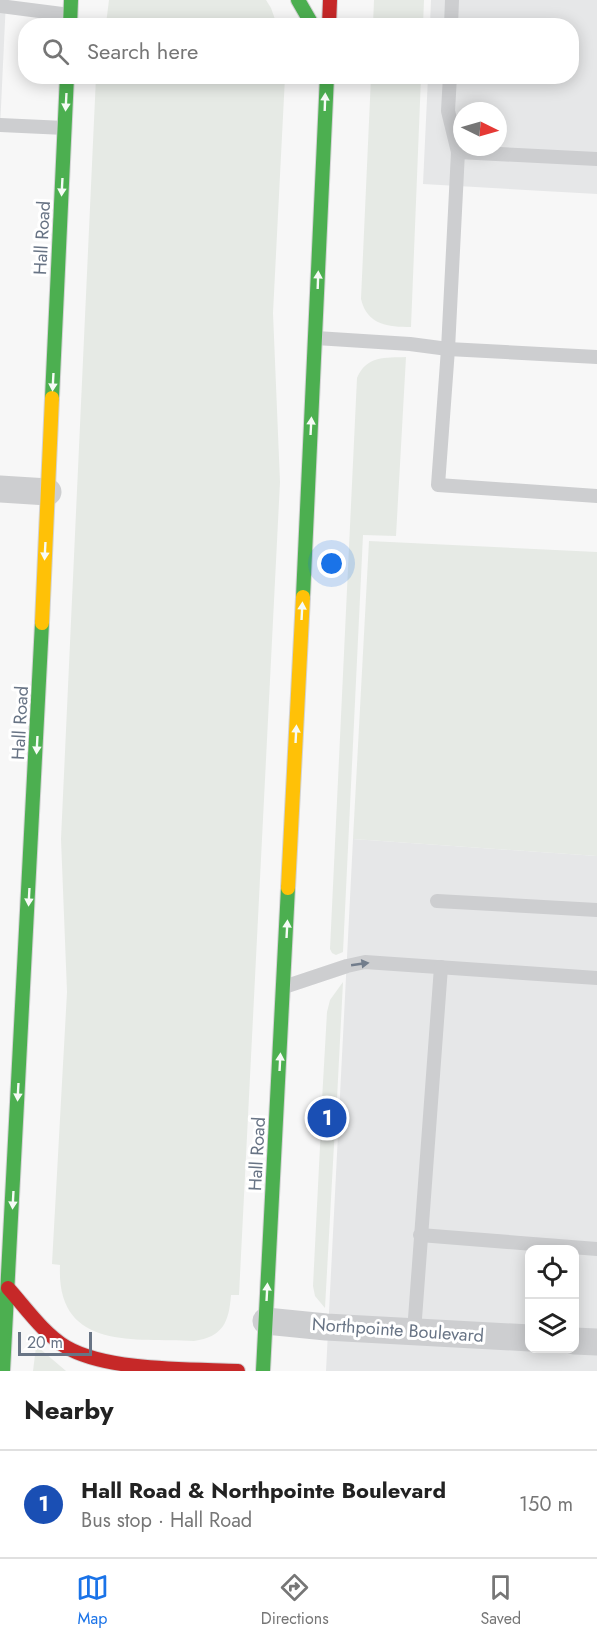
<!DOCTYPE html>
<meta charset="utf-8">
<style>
body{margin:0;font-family:Jost,sans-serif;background:#f2f2f2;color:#222}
.controls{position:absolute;right:18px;bottom:18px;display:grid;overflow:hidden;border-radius:12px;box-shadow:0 3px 15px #0003}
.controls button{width:54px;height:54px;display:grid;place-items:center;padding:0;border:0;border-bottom:2px solid #e0e0e0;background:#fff;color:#222;font:30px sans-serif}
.compass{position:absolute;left:453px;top:102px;width:54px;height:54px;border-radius:50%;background:#fff;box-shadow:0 3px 15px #0003;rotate:95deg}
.scale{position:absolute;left:18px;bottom:15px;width:74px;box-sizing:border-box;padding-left:6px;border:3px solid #687485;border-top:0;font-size:16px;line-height:21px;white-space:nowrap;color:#687485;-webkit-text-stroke:4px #fff;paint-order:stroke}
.you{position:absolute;left:332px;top:564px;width:21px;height:21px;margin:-15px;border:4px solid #fff;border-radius:50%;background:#1a73e8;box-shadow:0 0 0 9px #1a73e833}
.badge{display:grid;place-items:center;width:39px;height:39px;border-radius:50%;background:#1a73e8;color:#fff;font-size:20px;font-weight:700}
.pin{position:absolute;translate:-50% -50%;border:3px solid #fff;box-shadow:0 2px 6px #0006}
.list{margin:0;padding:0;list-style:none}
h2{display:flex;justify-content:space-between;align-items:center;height:78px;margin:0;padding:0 24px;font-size:26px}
h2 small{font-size:20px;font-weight:400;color:#767676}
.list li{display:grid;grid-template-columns:39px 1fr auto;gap:18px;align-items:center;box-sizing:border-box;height:108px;padding:0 24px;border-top:2px solid #e0e0e0}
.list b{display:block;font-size:22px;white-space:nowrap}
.list p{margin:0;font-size:20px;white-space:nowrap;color:#767676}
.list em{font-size:20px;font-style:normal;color:#767676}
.icon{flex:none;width:33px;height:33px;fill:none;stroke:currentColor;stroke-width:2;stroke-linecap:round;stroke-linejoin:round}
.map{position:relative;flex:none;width:597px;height:1371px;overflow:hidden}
.search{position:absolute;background:#fff;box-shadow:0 3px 15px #0003;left:18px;right:18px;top:18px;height:66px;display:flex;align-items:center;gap:15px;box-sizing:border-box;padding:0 21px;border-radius:24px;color:#767676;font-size:22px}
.sheet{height:186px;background:#fff}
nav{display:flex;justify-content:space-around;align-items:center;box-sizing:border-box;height:84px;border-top:2px solid #e0e0e0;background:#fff;font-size:16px;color:#767676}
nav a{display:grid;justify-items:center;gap:3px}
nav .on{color:#1a73e8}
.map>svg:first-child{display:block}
.built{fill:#e6e7e8;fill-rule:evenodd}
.grass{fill:#e6eae5}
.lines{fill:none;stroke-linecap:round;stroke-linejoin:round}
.fast-casing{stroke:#d3d3d4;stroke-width:16}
.slow-casing{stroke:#d3d3d4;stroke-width:16}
.jam-casing{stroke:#d3d3d4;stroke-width:16}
.lane{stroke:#cdced0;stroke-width:14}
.street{stroke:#cdced0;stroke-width:27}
.fast{stroke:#4caf50;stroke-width:14}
.slow{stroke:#ffc107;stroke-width:14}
.jam{stroke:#c62828;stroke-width:14}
.oneway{fill:#f6fbf6}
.oneway2{fill:#727d8c}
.labels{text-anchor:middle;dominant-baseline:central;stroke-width:6;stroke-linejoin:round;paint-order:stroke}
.street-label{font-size:18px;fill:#687485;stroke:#fff}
</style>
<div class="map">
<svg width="597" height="1371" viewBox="0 0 597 1371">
<rect width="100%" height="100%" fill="#f7f7f7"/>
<!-- built -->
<g class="built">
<path d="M 0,0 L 6,0 L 0,128 Z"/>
<path d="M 431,0 L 597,0 L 597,194 L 423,184 L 428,77 L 572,76 L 572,26 L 430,25 ZM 462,111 L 498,111 L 498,147 L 462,147 Z"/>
<path d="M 353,839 L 597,856 L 597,1371 L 326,1371 ZM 530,1250 L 574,1250 L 574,1348 L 530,1348 Z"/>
</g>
<!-- grass -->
<g class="grass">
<path d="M 109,0 L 266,0 L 271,8 L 277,25 L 99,25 L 106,24 Z"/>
<path d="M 374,0 L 424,0 L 423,25 L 373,25 Z"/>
<path d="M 96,77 L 285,77 L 273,313 L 280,482 L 239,1295 L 231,1295 C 229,1322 223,1337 194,1341 C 133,1338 56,1351 60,1265 L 52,1264 L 67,992 L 61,839 Z"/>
<path d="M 371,77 L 421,77 L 411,327 C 388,327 367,325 361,299 Z"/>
<path d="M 406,357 L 396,536 L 363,535 L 343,952 L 336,955 L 332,953 L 330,949 L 357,378 C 367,355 385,358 406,357 Z"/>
<path d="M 369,541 L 597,552 L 597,856 L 353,839 Z"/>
<path d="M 343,982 L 336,1118 L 321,1118 L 327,1012 L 330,1000 Z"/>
<path d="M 321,1126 L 335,1126 L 325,1308 L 315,1296 L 313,1286 Z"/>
<path d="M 36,1347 L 39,1348 L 66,1371 L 33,1371 Z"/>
</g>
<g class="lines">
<!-- fast casing -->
<g class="fast-casing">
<g id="fast">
<path d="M 298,0 L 313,26"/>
<path d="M 70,26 L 71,0"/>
<path d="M 52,398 L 67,76"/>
<path d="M 303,597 L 327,76"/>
<path d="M 3,1371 L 42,623"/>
<path d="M 263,1371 L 288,888"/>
</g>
</g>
<!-- slow casing -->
<g class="slow-casing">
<g id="slow">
<path d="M 42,623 L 52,398"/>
<path d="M 288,888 L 303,597"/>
</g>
</g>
<!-- jam casing -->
<g class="jam-casing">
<g id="jam">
<path d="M 329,26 L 330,0"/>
<path d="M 8,1288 C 26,1308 43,1333 66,1347 C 107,1371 189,1369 238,1371"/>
</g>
</g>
<!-- lane -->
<g class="lane">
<path d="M 0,6 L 70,15"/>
<path d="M 451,26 L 452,0"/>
<path d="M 450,76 L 448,111 L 458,152 L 597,159"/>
<path d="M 0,125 L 65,128"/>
<path d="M 458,152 L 448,349 L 438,485 L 597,496"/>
<path d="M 316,338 L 410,344 L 448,349 L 597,357"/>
<path d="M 437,901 L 597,910"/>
<path d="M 284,987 L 347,966 L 365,962 L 597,978"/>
<path d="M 420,1235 L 597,1249"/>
<path d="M 414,1332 L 441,967"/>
</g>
<!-- street -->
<g class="street">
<path d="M 0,489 L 48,492"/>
<path d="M 266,1321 L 326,1327 L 530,1338"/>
<path d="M 574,1341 L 597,1342"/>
</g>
<!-- fast -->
<use href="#fast" class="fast"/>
<!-- slow -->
<use href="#slow" class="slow"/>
<!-- jam -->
<use href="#jam" class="jam"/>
</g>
<!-- one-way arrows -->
<defs><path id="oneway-solid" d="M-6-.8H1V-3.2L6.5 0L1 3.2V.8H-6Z" transform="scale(1.5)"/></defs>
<g class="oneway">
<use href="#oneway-solid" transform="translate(66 102) rotate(93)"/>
<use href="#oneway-solid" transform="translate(325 102) rotate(-88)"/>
<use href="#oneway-solid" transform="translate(62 187) rotate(93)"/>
<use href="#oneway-solid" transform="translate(318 280) rotate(-88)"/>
<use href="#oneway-solid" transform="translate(53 382) rotate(93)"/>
<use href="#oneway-solid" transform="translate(311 426) rotate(-87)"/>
<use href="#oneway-solid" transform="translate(45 551) rotate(93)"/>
<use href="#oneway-solid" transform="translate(302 611) rotate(-87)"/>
<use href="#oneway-solid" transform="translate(296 734) rotate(-87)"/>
<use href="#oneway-solid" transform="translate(37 745) rotate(93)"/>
<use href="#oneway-solid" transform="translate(29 897) rotate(93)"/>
<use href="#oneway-solid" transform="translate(287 929) rotate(-87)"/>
<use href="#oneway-solid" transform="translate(280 1062) rotate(-87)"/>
<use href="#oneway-solid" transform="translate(18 1092) rotate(93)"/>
<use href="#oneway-solid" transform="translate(13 1200) rotate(93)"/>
<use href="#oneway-solid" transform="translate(267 1292) rotate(-87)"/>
</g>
<use class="oneway2" href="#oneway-solid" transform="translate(360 964) rotate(-8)"/>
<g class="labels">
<!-- street labels -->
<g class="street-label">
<text transform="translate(42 238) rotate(-87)">Hall Road</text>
<text transform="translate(20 723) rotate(-87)">Hall Road</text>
<text transform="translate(257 1154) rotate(-87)">Hall Road</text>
<text transform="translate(398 1330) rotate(4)">Northpointe Boulevard</text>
</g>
</g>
</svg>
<div class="controls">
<button><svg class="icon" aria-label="locate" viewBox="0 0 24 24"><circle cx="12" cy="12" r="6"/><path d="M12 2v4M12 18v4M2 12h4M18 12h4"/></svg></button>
<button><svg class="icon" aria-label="layers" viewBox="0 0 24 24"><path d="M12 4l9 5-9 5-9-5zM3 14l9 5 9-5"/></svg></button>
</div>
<svg class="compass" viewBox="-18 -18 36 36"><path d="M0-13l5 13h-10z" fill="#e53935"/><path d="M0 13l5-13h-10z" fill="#767676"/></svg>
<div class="scale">20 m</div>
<div class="you"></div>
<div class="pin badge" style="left:327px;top:1118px;background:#1a4fb4">1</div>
<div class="search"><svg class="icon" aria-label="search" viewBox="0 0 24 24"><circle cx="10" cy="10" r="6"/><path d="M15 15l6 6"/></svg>Search here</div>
</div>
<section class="sheet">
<h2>Nearby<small></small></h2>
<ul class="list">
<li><span class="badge" style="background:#1a4fb4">1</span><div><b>Hall Road &amp; Northpointe Boulevard</b><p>Bus stop · Hall Road</p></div><em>150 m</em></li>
</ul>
</section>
<nav>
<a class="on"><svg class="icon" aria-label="map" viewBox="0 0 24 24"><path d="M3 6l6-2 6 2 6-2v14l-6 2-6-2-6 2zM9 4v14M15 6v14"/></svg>Map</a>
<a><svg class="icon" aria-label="directions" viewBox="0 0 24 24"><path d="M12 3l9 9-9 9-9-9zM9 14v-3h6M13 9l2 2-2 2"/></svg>Directions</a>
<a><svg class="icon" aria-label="saved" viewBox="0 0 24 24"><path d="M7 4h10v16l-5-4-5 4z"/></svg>Saved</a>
</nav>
